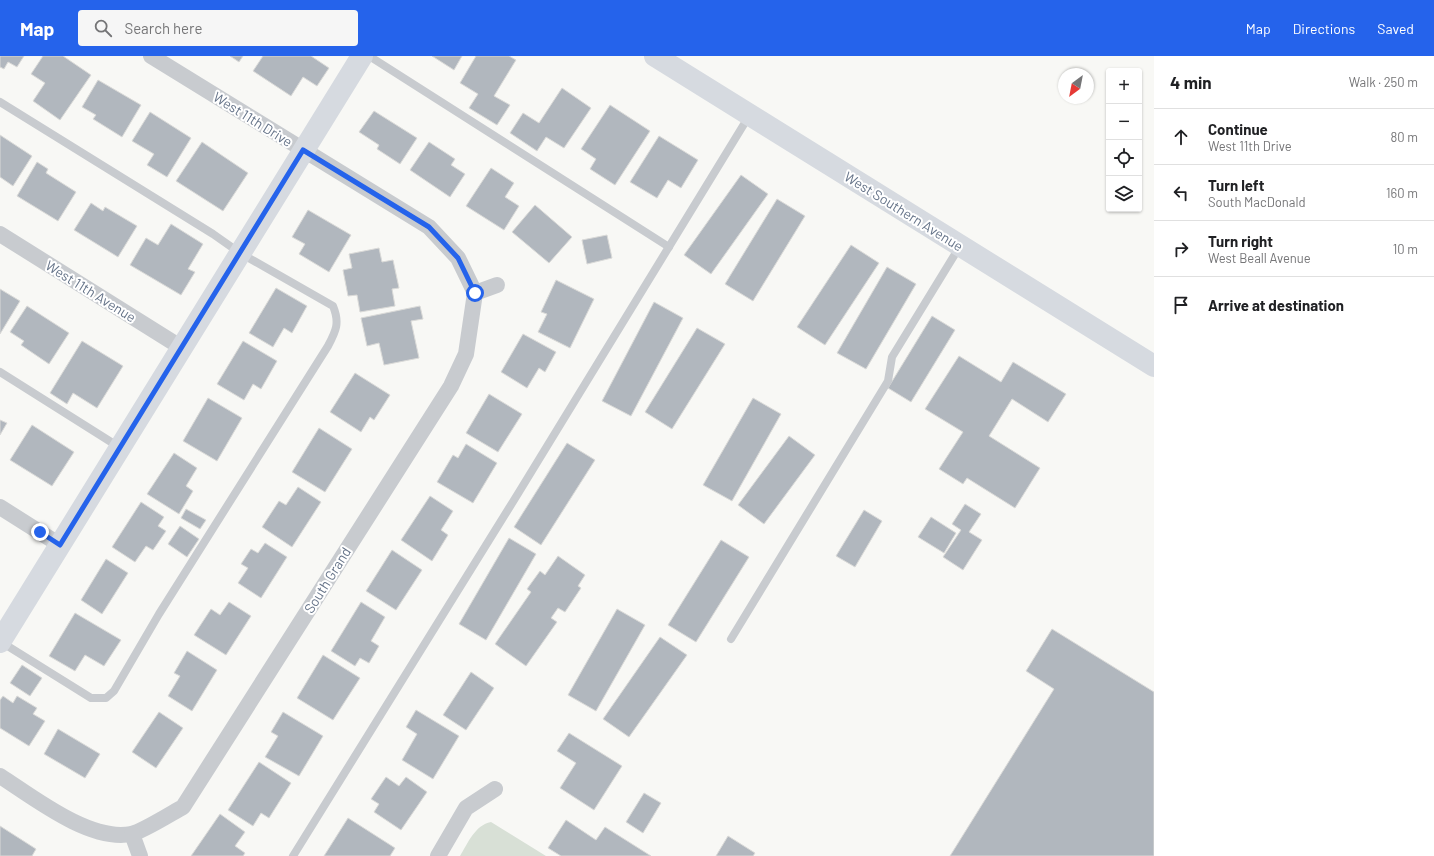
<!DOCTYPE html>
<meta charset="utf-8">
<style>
body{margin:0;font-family:Barlow,sans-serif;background:#f6f6f6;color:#202124}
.controls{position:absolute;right:12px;top:12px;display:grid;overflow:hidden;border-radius:4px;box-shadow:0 1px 3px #0004}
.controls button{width:36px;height:36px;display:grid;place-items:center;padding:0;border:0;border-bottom:1px solid #e0e0e0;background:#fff;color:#202124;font:20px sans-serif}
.compass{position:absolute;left:1058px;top:12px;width:36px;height:36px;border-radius:50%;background:#fff;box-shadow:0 1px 3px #0004;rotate:212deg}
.stop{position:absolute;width:12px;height:12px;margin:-9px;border:3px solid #2563eb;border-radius:50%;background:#fff}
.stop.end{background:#2563eb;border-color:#fff;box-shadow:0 1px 4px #0008}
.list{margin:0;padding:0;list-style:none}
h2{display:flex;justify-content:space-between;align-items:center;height:52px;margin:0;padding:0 16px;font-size:17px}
h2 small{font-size:13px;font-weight:400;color:#757577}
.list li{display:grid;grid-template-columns:26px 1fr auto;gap:12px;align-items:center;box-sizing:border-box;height:56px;padding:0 16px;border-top:1px solid #e0e0e0}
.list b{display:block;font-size:15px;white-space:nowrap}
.list p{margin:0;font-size:13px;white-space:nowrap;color:#757577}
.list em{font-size:13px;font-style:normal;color:#757577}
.icon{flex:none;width:22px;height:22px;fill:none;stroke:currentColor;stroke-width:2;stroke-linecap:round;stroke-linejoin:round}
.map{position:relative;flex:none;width:1154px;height:800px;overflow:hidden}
header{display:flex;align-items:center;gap:24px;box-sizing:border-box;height:56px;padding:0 20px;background:#2563eb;color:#fff}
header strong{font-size:19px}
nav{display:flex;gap:22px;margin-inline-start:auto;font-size:14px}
.search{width:280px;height:36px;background:#f6f6f6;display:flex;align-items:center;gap:10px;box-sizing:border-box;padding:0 14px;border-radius:4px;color:#757577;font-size:15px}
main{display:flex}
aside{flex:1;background:#fff}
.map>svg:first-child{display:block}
.green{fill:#d8e0d6}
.building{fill:#b1b7be;stroke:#dadad8}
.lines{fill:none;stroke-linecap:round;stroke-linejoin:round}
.lane{stroke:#c8cbcf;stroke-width:8}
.street{stroke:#c8cbcf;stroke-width:16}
.secondary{stroke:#d6dae0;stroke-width:22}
.route{stroke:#2563eb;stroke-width:5}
.labels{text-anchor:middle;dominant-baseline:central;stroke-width:4;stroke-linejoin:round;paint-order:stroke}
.street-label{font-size:14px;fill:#657388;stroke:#fff}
</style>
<header>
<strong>Map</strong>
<div class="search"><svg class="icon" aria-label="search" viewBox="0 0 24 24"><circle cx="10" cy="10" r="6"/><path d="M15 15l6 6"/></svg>Search here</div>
<nav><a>Map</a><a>Directions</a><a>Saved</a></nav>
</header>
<main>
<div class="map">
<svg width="1154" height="800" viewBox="0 0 1154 800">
<rect width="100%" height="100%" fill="#f8f8f5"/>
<!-- green -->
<path class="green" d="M 491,766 L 546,800 L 460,800 C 468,787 475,769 491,766 Z"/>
<!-- building -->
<g class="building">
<path d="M 0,0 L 24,0 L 17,11 L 8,6 L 4,13 L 0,11 Z"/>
<path d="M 43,0 L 63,0 L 91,19 L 60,64 L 33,45 L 45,27 L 31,18 Z"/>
<path d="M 230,0 L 243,0 L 239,6 Z"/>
<path d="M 263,0 L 311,0 L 329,12 L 317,30 L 303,21 L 291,40 L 253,15 Z"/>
<path d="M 432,0 L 462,0 L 454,14 Z"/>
<path d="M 476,0 L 509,0 L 516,4 L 494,40 L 510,49 L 497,69 L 469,52 L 478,38 L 460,27 Z"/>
<path d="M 98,24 L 141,49 L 122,81 L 93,63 L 96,59 L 82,51 Z"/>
<path d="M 562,32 L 591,52 L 564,92 L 546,81 L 537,95 L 510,77 L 523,57 L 539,67 Z"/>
<path d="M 610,49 L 650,75 L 615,129 L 590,113 L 596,103 L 581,93 Z"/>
<path d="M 374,55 L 417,82 L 400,108 L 377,93 L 379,89 L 359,76 Z"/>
<path d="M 150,56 L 191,82 L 167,121 L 147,109 L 154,98 L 132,85 Z"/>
<path d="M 0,79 L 32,100 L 13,130 L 0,121 Z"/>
<path d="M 659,80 L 698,104 L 681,132 L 668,124 L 657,142 L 630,126 Z"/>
<path d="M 202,86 L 248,117 L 223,155 L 176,125 Z"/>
<path d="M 429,86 L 455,103 L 451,109 L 465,118 L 450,141 L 410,114 Z"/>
<path d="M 37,106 L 48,113 L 46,117 L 76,136 L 58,165 L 17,140 Z"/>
<path d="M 491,112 L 514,127 L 505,141 L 519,150 L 504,174 L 466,150 Z"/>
<path d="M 741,119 L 768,138 L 711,218 L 684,199 Z"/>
<path d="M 777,143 L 805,160 L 753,245 L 725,228 Z"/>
<path d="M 91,147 L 103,155 L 105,151 L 137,170 L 118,201 L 74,174 Z"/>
<path d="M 535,149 L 572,181 L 549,207 L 512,176 Z"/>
<path d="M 308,154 L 351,179 L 329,216 L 299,198 L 305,188 L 292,181 Z"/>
<path d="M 171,168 L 203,188 L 188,213 L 195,216 L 181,239 L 130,209 L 146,182 L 158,189 Z"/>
<path d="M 607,179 L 612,202 L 587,208 L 582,184 Z"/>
<path d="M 851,189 L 879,207 L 825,289 L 797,271 Z"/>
<path d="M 379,192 L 382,206 L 393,204 L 399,232 L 392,233 L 395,250 L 360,256 L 357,239 L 348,240 L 343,214 L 352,212 L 349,198 Z"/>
<path d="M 887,211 L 916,228 L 866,313 L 837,297 Z"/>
<path d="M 556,224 L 594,243 L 570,292 L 538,276 L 547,258 L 541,256 Z"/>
<path d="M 276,232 L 307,250 L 292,277 L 284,272 L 273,291 L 249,277 Z"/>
<path d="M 0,233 L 20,245 L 0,278 Z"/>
<path d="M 654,246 L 683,262 L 631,360 L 602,345 Z"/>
<path d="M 27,250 L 69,277 L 49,308 L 21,289 L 24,285 L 10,276 Z"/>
<path d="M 420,250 L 423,263 L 411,265 L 419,302 L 384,309 L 379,287 L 367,290 L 361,262 Z"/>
<path d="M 932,260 L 955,274 L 911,346 L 888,332 Z"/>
<path d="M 697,272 L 725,288 L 672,373 L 645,356 Z"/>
<path d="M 523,278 L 556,296 L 545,316 L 539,312 L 527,332 L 501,316 Z"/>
<path d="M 82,285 L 123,310 L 97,352 L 73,337 L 67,348 L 50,337 Z"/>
<path d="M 243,285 L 277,305 L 261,333 L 253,328 L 244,344 L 217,328 Z"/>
<path d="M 959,300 L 1001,326 L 1013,306 L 1066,338 L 1048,366 L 1012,343 L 989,380 L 1040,412 L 1015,452 L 967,422 L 963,428 L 939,413 L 963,376 L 925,353 Z"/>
<path d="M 355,317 L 390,339 L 374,364 L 370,361 L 361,376 L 330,356 Z"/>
<path d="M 489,338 L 522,358 L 498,396 L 466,377 Z"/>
<path d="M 208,342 L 242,362 L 217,405 L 183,385 Z"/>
<path d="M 753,342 L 781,358 L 732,445 L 703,429 Z"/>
<path d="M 0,364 L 7,367 L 0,379 Z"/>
<path d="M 32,369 L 74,396 L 52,430 L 10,404 Z"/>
<path d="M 319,372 L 352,393 L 325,436 L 292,416 Z"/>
<path d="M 789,380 L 815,399 L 764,468 L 738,449 Z"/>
<path d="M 567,387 L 595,404 L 541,489 L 514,471 Z"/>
<path d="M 466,388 L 497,407 L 473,447 L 437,426 L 453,399 L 458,402 Z"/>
<path d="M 174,397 L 197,412 L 186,430 L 193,435 L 179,458 L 147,438 Z"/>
<path d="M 298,431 L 321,446 L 292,491 L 262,471 L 279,445 L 286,449 Z"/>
<path d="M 430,440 L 453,455 L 441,474 L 448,479 L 432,505 L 401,484 Z"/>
<path d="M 141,446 L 164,461 L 158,470 L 166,475 L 153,494 L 146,490 L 135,506 L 112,491 Z"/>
<path d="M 965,448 L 981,458 L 969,476 L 982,484 L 963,514 L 943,501 L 961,474 L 952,468 Z"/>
<path d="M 186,453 L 206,464 L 200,473 L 181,462 Z"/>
<path d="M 864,454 L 882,465 L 855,511 L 836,500 Z"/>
<path d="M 931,461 L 956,477 L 944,497 L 918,481 Z"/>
<path d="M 180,470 L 199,483 L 187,501 L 168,488 Z"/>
<path d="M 509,482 L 536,498 L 486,584 L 459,568 Z"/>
<path d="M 721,484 L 749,501 L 696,586 L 668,569 Z"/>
<path d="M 265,487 L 287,501 L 261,542 L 238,527 L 248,512 L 241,508 L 251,493 L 258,497 Z"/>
<path d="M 392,494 L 422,514 L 396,554 L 366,535 Z"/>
<path d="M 558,500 L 585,519 L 578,530 L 581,532 L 565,556 L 558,552 L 551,562 L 557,566 L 526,610 L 495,588 L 531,536 L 527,533 L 540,515 L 545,519 Z"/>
<path d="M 106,503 L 128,517 L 102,558 L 81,544 Z"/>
<path d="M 229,546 L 251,560 L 226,599 L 194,579 L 211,553 L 220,559 Z"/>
<path d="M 361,546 L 385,561 L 371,585 L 379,590 L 369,607 L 360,602 L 355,610 L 331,595 Z"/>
<path d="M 617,553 L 645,569 L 596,655 L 568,639 Z"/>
<path d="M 75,557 L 121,584 L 104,610 L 85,599 L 75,615 L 49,600 Z"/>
<path d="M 1052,573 L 1154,636 L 1154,800 L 950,800 L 1054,633 L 1026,615 Z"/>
<path d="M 660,581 L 687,599 L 629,681 L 603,663 Z"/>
<path d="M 187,595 L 217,614 L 192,655 L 168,640 L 180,620 L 174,617 Z"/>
<path d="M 323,599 L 360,622 L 333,664 L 297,642 Z"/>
<path d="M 22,609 L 42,622 L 30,640 L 10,627 Z"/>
<path d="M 471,616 L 494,632 L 466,674 L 443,659 Z"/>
<path d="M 3,640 L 13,647 L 17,640 L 37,652 L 33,658 L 45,665 L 29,690 L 0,672 L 0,644 Z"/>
<path d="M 416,654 L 459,680 L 433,723 L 402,704 L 417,678 L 406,671 Z"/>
<path d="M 159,656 L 183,672 L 156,712 L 132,696 Z"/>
<path d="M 283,656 L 323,680 L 299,720 L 265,701 L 278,680 L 271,676 Z"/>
<path d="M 58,673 L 100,698 L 85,722 L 44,698 Z"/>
<path d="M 569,677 L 622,710 L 594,754 L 560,732 L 576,707 L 557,695 Z"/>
<path d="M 259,706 L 291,727 L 269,762 L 261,757 L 253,770 L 228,754 Z"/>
<path d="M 386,721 L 399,730 L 406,721 L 427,736 L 401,774 L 374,756 L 379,748 L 371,743 Z"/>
<path d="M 644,737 L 661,747 L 643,777 L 626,766 Z"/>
<path d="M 220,758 L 245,776 L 235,790 L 245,797 L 243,800 L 191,800 Z"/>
<path d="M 348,762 L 395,792 L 390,800 L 324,800 Z"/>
<path d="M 566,764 L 596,784 L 605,771 L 651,800 L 561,800 L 548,792 Z"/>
<path d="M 0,770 L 36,793 L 32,800 L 0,800 Z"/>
<path d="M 728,780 L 755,797 L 753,800 L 716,800 Z"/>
</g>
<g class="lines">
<!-- lane -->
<g class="lane">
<path d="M 369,0 L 669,191"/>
<path d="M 0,46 L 213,178 L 240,197 L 333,250 C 340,267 336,275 328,290 L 159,558 L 114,635 L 106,642 L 91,642 L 1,586"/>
<path d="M 0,316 L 119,391"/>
<path d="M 731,583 L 888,325 L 892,301 L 960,190"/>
<path d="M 293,800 L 519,436 L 749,60"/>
</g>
<!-- street -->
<g class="street">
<path d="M 151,0 L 429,171 L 458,202 L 475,237"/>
<path d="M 0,178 L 182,292"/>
<path d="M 475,237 L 497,229"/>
<path d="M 0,451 L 60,489"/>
<path d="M 0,720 C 34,742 90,786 131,778 C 142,776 172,757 183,751 L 451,330 L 466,298 L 475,237"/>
<path d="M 132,778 L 140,800"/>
<path d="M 438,800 L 466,752 L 495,733"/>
</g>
<!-- secondary -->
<g class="secondary">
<path d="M 655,0 L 1154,310"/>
<path d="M 0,586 L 362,0"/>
</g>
</g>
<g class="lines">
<!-- route -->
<path class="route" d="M 40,476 L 60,489 L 303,94 L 429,171 L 458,202 L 475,237"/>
</g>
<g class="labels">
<!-- street labels -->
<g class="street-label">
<text transform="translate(253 63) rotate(32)">West 11th Drive</text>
<text transform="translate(904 155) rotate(32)">West Southern Avenue</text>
<text transform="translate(91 235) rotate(32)">West 11th Avenue</text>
<text transform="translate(327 524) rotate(-58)">South Grand</text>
</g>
</g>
</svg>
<div class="controls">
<button>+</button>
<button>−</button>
<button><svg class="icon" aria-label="locate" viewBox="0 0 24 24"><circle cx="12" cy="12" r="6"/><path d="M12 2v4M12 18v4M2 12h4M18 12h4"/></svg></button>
<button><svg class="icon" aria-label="layers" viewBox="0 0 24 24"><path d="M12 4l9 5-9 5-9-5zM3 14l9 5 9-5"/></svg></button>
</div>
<svg class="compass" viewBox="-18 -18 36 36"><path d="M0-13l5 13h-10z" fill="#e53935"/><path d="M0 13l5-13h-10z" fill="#757577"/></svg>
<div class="stop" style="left:475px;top:237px"></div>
<div class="stop end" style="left:40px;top:476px"></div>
</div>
<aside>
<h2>4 min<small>Walk · 250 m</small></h2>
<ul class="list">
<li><svg class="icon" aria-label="ahead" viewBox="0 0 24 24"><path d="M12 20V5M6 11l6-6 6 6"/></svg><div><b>Continue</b><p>West 11th Drive</p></div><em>80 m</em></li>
<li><svg class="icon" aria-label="left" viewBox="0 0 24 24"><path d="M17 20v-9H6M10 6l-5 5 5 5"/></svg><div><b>Turn left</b><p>South MacDonald</p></div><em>160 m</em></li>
<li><svg class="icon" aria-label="right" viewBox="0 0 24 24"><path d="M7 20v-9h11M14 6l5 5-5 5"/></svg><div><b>Turn right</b><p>West Beall Avenue</p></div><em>10 m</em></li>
<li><svg class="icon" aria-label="arrive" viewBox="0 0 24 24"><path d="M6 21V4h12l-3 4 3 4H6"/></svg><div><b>Arrive at destination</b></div></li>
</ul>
</aside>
</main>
